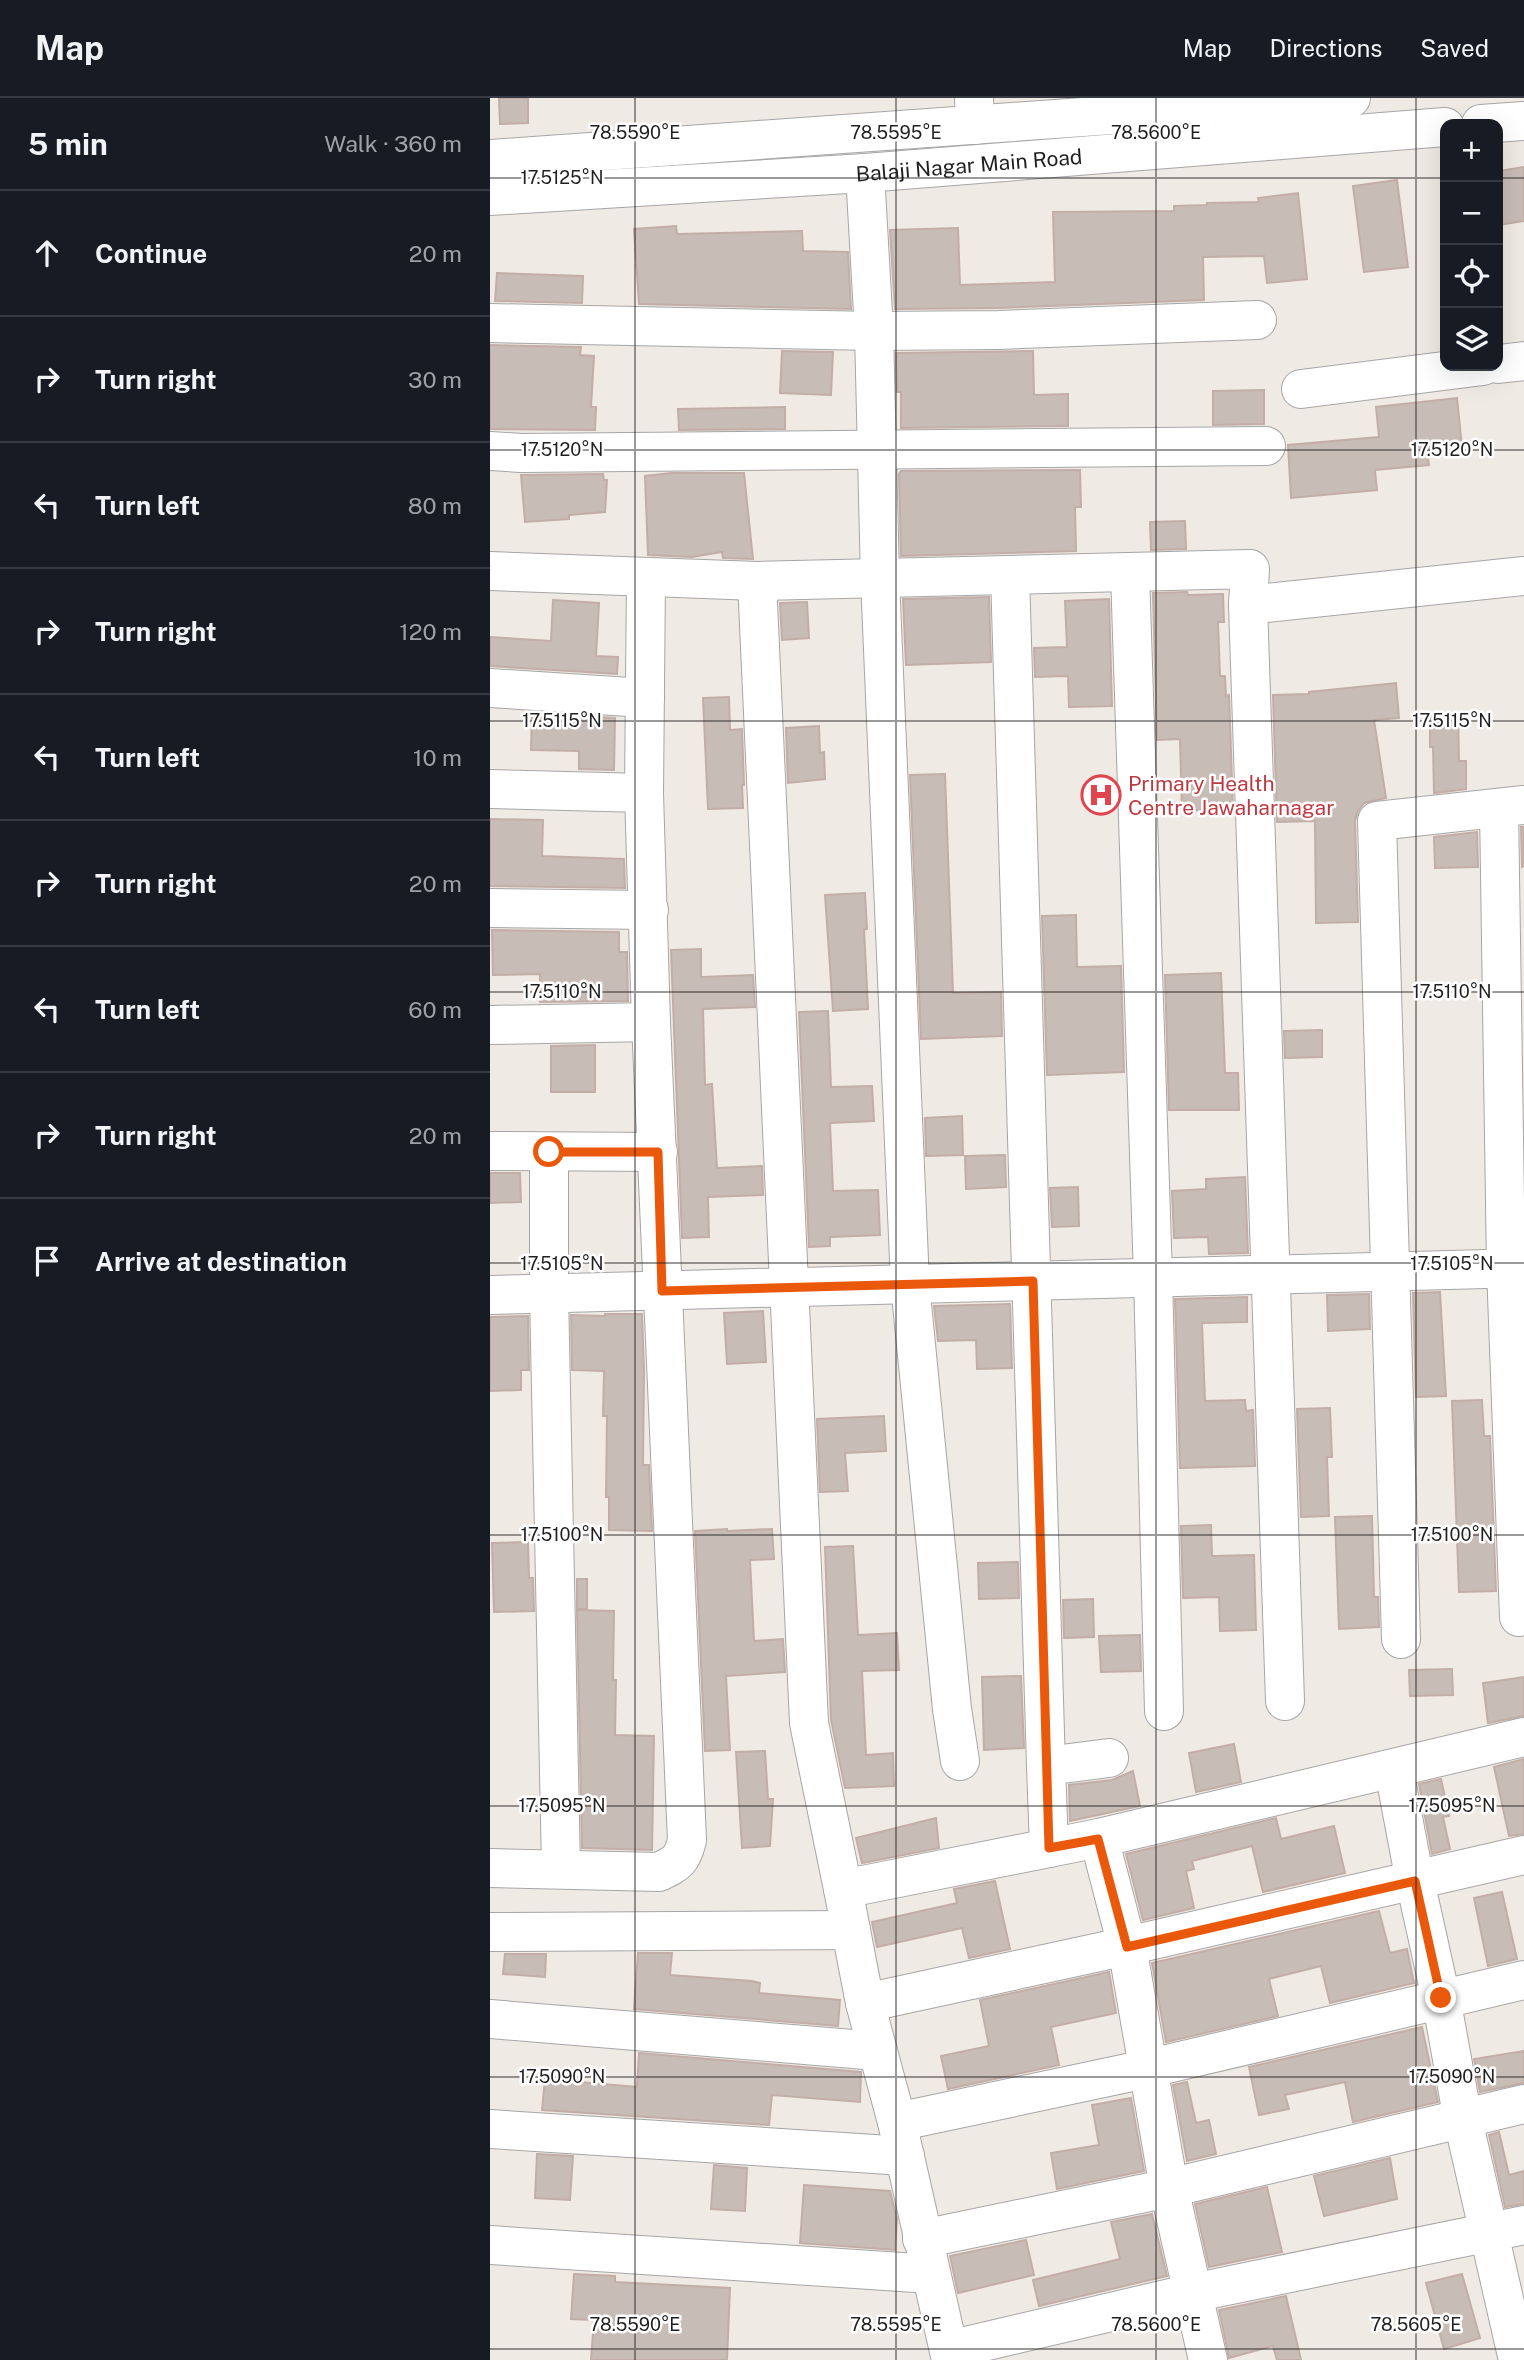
<!DOCTYPE html>
<meta charset="utf-8">
<style>
body{margin:0;font-family:"Public Sans",sans-serif;background:#242831;color:#f1f3f6}
.controls{position:absolute;right:21px;top:21px;display:grid;overflow:hidden;border-radius:14px;box-shadow:0 7px 28px #0002}
.controls button{width:63px;height:63px;display:grid;place-items:center;padding:0;border:0;border-bottom:2px solid #363941;background:#171b24;color:#f1f3f6;font:35px sans-serif}
.stop{position:absolute;width:21px;height:21px;margin:-16px;border:5px solid #ea580c;border-radius:50%;background:#fff}
.stop.end{background:#ea580c;border-color:#fff;box-shadow:0 2px 7px #0008}
.list{margin:0;padding:0;list-style:none}
h2{display:flex;justify-content:space-between;align-items:center;height:91px;margin:0;padding:0 28px;font-size:30px}
h2 small{font-size:23px;font-weight:400;color:#9ea1a6}
.list li{display:grid;grid-template-columns:46px 1fr auto;gap:21px;align-items:center;box-sizing:border-box;height:126px;padding:0 28px;border-top:2px solid #363941}
.list b{display:block;font-size:26px;white-space:nowrap}
.list em{font-size:23px;font-style:normal;color:#9ea1a6}
.icon{flex:none;width:38px;height:38px;fill:none;stroke:currentColor;stroke-width:2;stroke-linecap:round;stroke-linejoin:round}
.map{position:relative;flex:none;width:1034px;height:2262px;overflow:hidden}
header{display:flex;align-items:center;gap:42px;box-sizing:border-box;height:98px;padding:0 35px;background:#171b24;border-bottom:2px solid #363941}
header strong{font-size:33px}
nav{display:flex;gap:38px;margin-inline-start:auto;font-size:24px}
main{display:flex}
aside{flex:1;background:#171b24}
.map>svg:first-child{display:block}
.building{fill:#c8bcb7;stroke:#c2aea6;stroke-width:2}
.lines{fill:none;stroke-linecap:round;stroke-linejoin:round}
.minor-casing{stroke:#a6a6a6;stroke-width:40}
.tertiary-casing{stroke:#a6a6a6;stroke-width:40}
.minor{stroke:#fff;stroke-width:38}
.tertiary{stroke:#fff;stroke-width:38}
.route{stroke:#ea580c;stroke-width:9}
.ticks{fill:none;stroke:#1f1f1f;stroke-width:2;stroke-opacity:0.45}
.labels{text-anchor:middle;dominant-baseline:central;stroke-width:5;stroke-linejoin:round;paint-order:stroke}
.street-label{font-size:21px;fill:#1f1f1f;stroke:#fff}
.health-label{font-size:21px;fill:#be3a42;stroke:#fff;text-anchor:start}
.ticks-label{font-size:18px;text-anchor:middle;fill:#1f1f1f;stroke:#fff;stroke-width:5;stroke-linejoin:round;paint-order:stroke}
</style>
<header>
<strong>Map</strong>
<nav><a>Map</a><a>Directions</a><a>Saved</a></nav>
</header>
<main>
<aside>
<h2>5 min<small>Walk · 360 m</small></h2>
<ul class="list">
<li><svg class="icon" aria-label="ahead" viewBox="0 0 24 24"><path d="M12 20V5M6 11l6-6 6 6"/></svg><div><b>Continue</b></div><em>20 m</em></li>
<li><svg class="icon" aria-label="right" viewBox="0 0 24 24"><path d="M7 20v-9h11M14 6l5 5-5 5"/></svg><div><b>Turn right</b></div><em>30 m</em></li>
<li><svg class="icon" aria-label="left" viewBox="0 0 24 24"><path d="M17 20v-9H6M10 6l-5 5 5 5"/></svg><div><b>Turn left</b></div><em>80 m</em></li>
<li><svg class="icon" aria-label="right" viewBox="0 0 24 24"><path d="M7 20v-9h11M14 6l5 5-5 5"/></svg><div><b>Turn right</b></div><em>120 m</em></li>
<li><svg class="icon" aria-label="left" viewBox="0 0 24 24"><path d="M17 20v-9H6M10 6l-5 5 5 5"/></svg><div><b>Turn left</b></div><em>10 m</em></li>
<li><svg class="icon" aria-label="right" viewBox="0 0 24 24"><path d="M7 20v-9h11M14 6l5 5-5 5"/></svg><div><b>Turn right</b></div><em>20 m</em></li>
<li><svg class="icon" aria-label="left" viewBox="0 0 24 24"><path d="M17 20v-9H6M10 6l-5 5 5 5"/></svg><div><b>Turn left</b></div><em>60 m</em></li>
<li><svg class="icon" aria-label="right" viewBox="0 0 24 24"><path d="M7 20v-9h11M14 6l5 5-5 5"/></svg><div><b>Turn right</b></div><em>20 m</em></li>
<li><svg class="icon" aria-label="arrive" viewBox="0 0 24 24"><path d="M6 21V4h12l-3 4 3 4H6"/></svg><div><b>Arrive at destination</b></div></li>
</ul>
</aside>
<div class="map">
<svg width="1034" height="2262" viewBox="0 0 1034 2262">
<rect width="100%" height="100%" fill="#f0eae4"/>
<!-- building -->
<g class="building">
<path d="M 9,0 L 38,0 L 38,25 L 10,26 Z"/>
<path d="M 1034,69 L 1034,123 L 1008,127 L 1008,73 Z"/>
<path d="M 907,82 L 918,169 L 874,174 L 863,88 Z"/>
<path d="M 808,95 L 817,181 L 777,185 L 774,158 L 713,159 L 714,202 L 507,210 L 405,211 L 400,132 L 468,130 L 470,187 L 565,184 L 563,114 L 684,113 L 684,108 L 717,107 L 717,105 L 769,104 L 768,100 Z"/>
<path d="M 186,128 L 187,136 L 312,133 L 313,153 L 358,154 L 361,211 L 149,206 L 144,131 Z"/>
<path d="M 7,175 L 93,178 L 92,205 L 5,203 Z"/>
<path d="M 0,247 L 91,249 L 90,257 L 104,258 L 101,309 L 106,309 L 105,332 L 0,331 Z"/>
<path d="M 292,253 L 343,254 L 341,297 L 290,295 Z"/>
<path d="M 543,253 L 544,297 L 578,296 L 578,328 L 411,330 L 411,294 L 407,294 L 406,255 Z"/>
<path d="M 774,292 L 774,326 L 723,327 L 723,293 Z"/>
<path d="M 967,300 L 972,349 L 937,352 L 939,367 L 885,372 L 887,392 L 801,400 L 798,347 L 889,339 L 886,309 Z"/>
<path d="M 295,309 L 295,331 L 189,332 L 188,311 Z"/>
<path d="M 590,372 L 591,409 L 585,409 L 586,453 L 411,458 L 409,376 L 411,373 Z"/>
<path d="M 182,375 L 254,375 L 263,461 L 233,460 L 232,454 L 202,459 L 158,457 L 155,378 Z"/>
<path d="M 113,376 L 114,382 L 117,382 L 115,414 L 79,417 L 79,421 L 35,424 L 31,377 Z"/>
<path d="M 695,423 L 696,451 L 661,452 L 660,424 Z"/>
<path d="M 697,494 L 698,497 L 733,496 L 734,524 L 728,524 L 730,578 L 735,578 L 736,598 L 739,597 L 743,711 L 692,713 L 690,641 L 667,642 L 663,495 Z"/>
<path d="M 499,499 L 501,564 L 416,567 L 413,501 Z"/>
<path d="M 619,501 L 622,608 L 579,609 L 578,578 L 545,579 L 544,550 L 577,549 L 575,503 Z"/>
<path d="M 63,502 L 109,505 L 106,558 L 128,559 L 127,576 L 0,568 L 0,539 L 61,543 Z"/>
<path d="M 317,504 L 319,540 L 292,542 L 290,505 Z"/>
<path d="M 906,585 L 909,620 L 884,622 L 896,700 L 874,705 L 868,713 L 865,723 L 868,824 L 826,825 L 825,723 L 787,724 L 783,597 L 819,596 L 819,594 Z"/>
<path d="M 239,599 L 240,632 L 252,631 L 254,687 L 252,687 L 253,710 L 218,711 L 213,600 Z"/>
<path d="M 42,615 L 125,620 L 124,672 L 89,671 L 89,653 L 41,652 Z"/>
<path d="M 940,616 L 968,616 L 969,663 L 976,663 L 976,691 L 944,695 L 943,649 L 940,649 Z"/>
<path d="M 329,628 L 330,655 L 334,654 L 335,681 L 298,685 L 296,630 Z"/>
<path d="M 455,676 L 463,895 L 511,894 L 512,938 L 431,941 L 420,677 Z"/>
<path d="M 0,721 L 53,722 L 52,758 L 134,761 L 135,790 L 0,788 Z"/>
<path d="M 1031,729 L 1034,729 L 1034,768 L 1032,769 Z"/>
<path d="M 987,734 L 988,769 L 945,770 L 944,739 Z"/>
<path d="M 375,795 L 377,831 L 374,831 L 378,911 L 343,913 L 335,797 Z"/>
<path d="M 586,817 L 587,869 L 631,868 L 634,974 L 557,977 L 552,818 Z"/>
<path d="M 2,832 L 129,834 L 129,854 L 137,854 L 138,903 L 50,904 L 50,876 L 3,877 Z"/>
<path d="M 211,851 L 211,879 L 263,877 L 265,909 L 213,911 L 215,987 L 222,986 L 227,1070 L 272,1068 L 273,1097 L 218,1099 L 219,1139 L 192,1140 L 181,852 Z"/>
<path d="M 731,875 L 735,975 L 748,975 L 749,1012 L 679,1012 L 675,877 Z"/>
<path d="M 338,913 L 341,989 L 382,988 L 384,1023 L 340,1025 L 343,1093 L 388,1092 L 390,1137 L 340,1139 L 340,1148 L 319,1149 L 309,914 Z"/>
<path d="M 832,932 L 832,959 L 795,960 L 794,933 Z"/>
<path d="M 105,947 L 105,994 L 61,994 L 61,948 Z"/>
<path d="M 472,1018 L 473,1057 L 436,1058 L 435,1020 Z"/>
<path d="M 515,1057 L 516,1089 L 476,1091 L 475,1058 Z"/>
<path d="M 0,1075 L 30,1075 L 31,1104 L 0,1105 Z"/>
<path d="M 755,1079 L 758,1155 L 719,1156 L 718,1139 L 684,1140 L 682,1093 L 716,1091 L 716,1081 Z"/>
<path d="M 588,1089 L 589,1128 L 562,1129 L 560,1090 Z"/>
<path d="M 950,1194 L 956,1298 L 926,1299 L 923,1195 Z"/>
<path d="M 879,1196 L 880,1231 L 838,1233 L 837,1197 Z"/>
<path d="M 757,1199 L 757,1224 L 712,1225 L 715,1303 L 755,1302 L 756,1313 L 763,1312 L 765,1368 L 690,1370 L 685,1201 Z"/>
<path d="M 520,1206 L 522,1270 L 487,1271 L 486,1242 L 448,1243 L 444,1208 Z"/>
<path d="M 273,1213 L 276,1264 L 237,1266 L 234,1215 Z"/>
<path d="M 115,1216 L 152,1216 L 154,1273 L 153,1367 L 159,1367 L 162,1433 L 119,1432 L 119,1399 L 116,1399 L 117,1318 L 113,1318 L 114,1273 L 82,1272 L 81,1217 L 115,1218 Z"/>
<path d="M 38,1218 L 39,1272 L 31,1272 L 31,1292 L 0,1293 L 0,1219 Z"/>
<path d="M 992,1302 L 994,1338 L 1000,1338 L 1006,1493 L 969,1494 L 962,1303 Z"/>
<path d="M 840,1310 L 842,1359 L 837,1359 L 839,1418 L 811,1419 L 807,1311 Z"/>
<path d="M 394,1318 L 396,1353 L 355,1355 L 358,1393 L 330,1394 L 327,1321 Z"/>
<path d="M 882,1418 L 884,1499 L 888,1499 L 889,1529 L 849,1531 L 845,1419 Z"/>
<path d="M 721,1427 L 722,1458 L 764,1457 L 766,1532 L 730,1533 L 729,1499 L 693,1500 L 691,1428 Z"/>
<path d="M 237,1431 L 237,1433 L 282,1431 L 284,1461 L 260,1462 L 264,1543 L 293,1541 L 295,1574 L 236,1578 L 240,1652 L 215,1653 L 205,1433 Z"/>
<path d="M 38,1444 L 39,1480 L 43,1480 L 44,1513 L 4,1514 L 2,1445 Z"/>
<path d="M 363,1448 L 368,1537 L 407,1535 L 409,1572 L 372,1573 L 376,1657 L 403,1655 L 404,1688 L 355,1690 L 341,1622 L 335,1449 Z"/>
<path d="M 528,1464 L 529,1500 L 489,1501 L 488,1465 Z"/>
<rect x="87" y="1481" width="10" height="30"/>
<path d="M 603,1501 L 604,1539 L 574,1540 L 573,1502 Z"/>
<path d="M 87,1512 L 124,1513 L 123,1582 L 126,1582 L 125,1637 L 164,1638 L 162,1752 L 92,1750 Z"/>
<path d="M 650,1537 L 651,1573 L 611,1574 L 609,1538 Z"/>
<path d="M 962,1571 L 963,1597 L 920,1598 L 919,1572 Z"/>
<path d="M 531,1578 L 534,1650 L 494,1652 L 492,1579 Z"/>
<path d="M 1034,1579 L 1034,1618 L 998,1625 L 993,1585 Z"/>
<path d="M 744,1646 L 751,1684 L 706,1694 L 699,1655 Z"/>
<path d="M 275,1653 L 278,1701 L 283,1701 L 280,1748 L 252,1750 L 246,1654 Z"/>
<path d="M 1034,1661 L 1034,1736 L 1019,1738 L 1004,1669 Z"/>
<path d="M 643,1673 L 650,1708 L 580,1723 L 579,1687 L 622,1682 Z"/>
<path d="M 951,1681 L 959,1718 L 953,1719 L 960,1751 L 942,1756 L 929,1686 Z"/>
<path d="M 446,1720 L 449,1750 L 372,1765 L 366,1740 Z"/>
<path d="M 786,1720 L 791,1741 L 844,1728 L 855,1775 L 773,1794 L 762,1748 L 702,1763 L 704,1771 L 696,1773 L 704,1810 L 653,1822 L 636,1756 Z"/>
<path d="M 505,1783 L 520,1851 L 479,1860 L 472,1830 L 387,1849 L 382,1824 L 467,1805 L 464,1791 Z"/>
<path d="M 1012,1794 L 1027,1861 L 998,1868 L 984,1800 Z"/>
<path d="M 889,1813 L 900,1855 L 917,1851 L 924,1885 L 840,1905 L 831,1868 L 779,1881 L 788,1918 L 676,1944 L 662,1865 Z"/>
<path d="M 148,1855 L 182,1855 L 180,1877 L 262,1883 L 270,1885 L 269,1895 L 350,1902 L 348,1928 L 144,1911 Z"/>
<path d="M 15,1856 L 56,1856 L 55,1879 L 13,1876 Z"/>
<path d="M 619,1874 L 626,1915 L 561,1929 L 569,1967 L 458,1991 L 451,1958 L 499,1948 L 490,1902 Z"/>
<path d="M 932,1929 L 948,2004 L 863,2024 L 855,1984 L 795,1997 L 799,2011 L 769,2017 L 759,1969 Z"/>
<path d="M 1034,1953 L 1034,1985 L 990,1994 L 984,1961 Z"/>
<path d="M 149,1955 L 371,1974 L 370,2004 L 282,1997 L 279,2027 L 52,2012 L 55,1981 L 147,1989 Z"/>
<path d="M 697,1984 L 706,2025 L 719,2022 L 726,2056 L 697,2063 L 683,1987 Z"/>
<path d="M 641,2000 L 654,2073 L 567,2091 L 561,2055 L 609,2047 L 602,2007 Z"/>
<path d="M 1009,2034 L 1019,2077 L 1034,2073 L 1034,2106 L 1015,2109 L 999,2037 Z"/>
<path d="M 47,2056 L 83,2058 L 80,2102 L 45,2100 Z"/>
<path d="M 900,2060 L 907,2101 L 834,2118 L 824,2078 Z"/>
<path d="M 224,2067 L 257,2070 L 255,2113 L 221,2111 Z"/>
<path d="M 314,2087 L 400,2093 L 407,2121 L 405,2152 L 310,2145 Z"/>
<path d="M 777,2089 L 792,2154 L 719,2169 L 705,2106 Z"/>
<path d="M 662,2116 L 677,2178 L 549,2208 L 543,2182 L 630,2161 L 621,2124 Z"/>
<path d="M 536,2142 L 544,2177 L 468,2195 L 460,2158 Z"/>
<path d="M 84,2176 L 125,2178 L 125,2184 L 240,2190 L 237,2262 L 101,2262 L 104,2222 L 81,2221 Z"/>
<path d="M 972,2176 L 990,2240 L 954,2251 L 936,2185 Z"/>
<path d="M 796,2198 L 811,2262 L 787,2262 L 783,2248 L 739,2260 L 729,2212 Z"/>
</g>
<g class="lines">
<!-- minor casing -->
<g class="minor-casing">
<g id="minor">
<path d="M 484,0 L 485,27"/>
<path d="M 375,75 L 384,233 L 390,481 L 420,1186 L 462,1611 L 470,1663"/>
<path d="M 0,225 L 384,233 L 508,232 L 767,222"/>
<path d="M 1008,266 L 1034,263"/>
<path d="M 811,291 L 993,268"/>
<path d="M 0,353 L 31,355 L 776,348"/>
<path d="M 0,473 L 267,483 L 760,471 L 758,507 L 795,1603"/>
<path d="M 640,475 L 663,1179 L 674,1613"/>
<path d="M 520,477 L 556,1668"/>
<path d="M 267,483 L 319,1625 L 353,1791"/>
<path d="M 758,507 L 1034,478"/>
<path d="M 0,590 L 155,600"/>
<path d="M 0,691 L 154,695"/>
<path d="M 1009,710 L 1016,1170 L 1029,1519"/>
<path d="M 0,810 L 159,812"/>
<path d="M 0,927 L 161,924"/>
<path d="M 0,1053 L 168,1054"/>
<path d="M 59,1054 L 59,1196 L 71,1770"/>
<path d="M 0,1197 L 1034,1170"/>
<path d="M 911,1541 L 887,723 L 1034,707"/>
<path d="M 904,1672 L 925,1783 L 951,1900 L 973,2022 L 1028,2262"/>
<path d="M 609,1740 L 637,1848 L 679,2090 L 718,2262"/>
<path d="M 559,1750 L 556,1668 L 619,1660"/>
<path d="M 0,1770 L 169,1774 C 187,1765 192,1763 197,1742 L 161,924 L 154,695 L 156,480"/>
<path d="M 0,1834 L 361,1832"/>
<path d="M 375,1905 L 637,1848 L 1034,1757"/>
<path d="M 0,1921 L 387,1953"/>
<path d="M 407,2024 L 656,1971 L 1034,1882"/>
<path d="M 0,2031 L 415,2058"/>
<path d="M 432,2141 L 679,2090 L 1034,2006"/>
<path d="M 0,2147 L 441,2176"/>
<path d="M 459,2252 L 702,2195 L 1034,2127"/>
<path d="M 461,2262 L 407,2024 L 375,1905 L 353,1791 L 609,1740 L 1034,1639"/>
</g>
</g>
<!-- tertiary casing -->
<g class="tertiary-casing">
<g id="tertiary">
<path d="M 991,26 L 1034,23"/>
<path d="M 0,61 L 861,0"/>
<path id="s1" d="M 0,98 L 375,75 L 955,29"/>
</g>
</g>
<!-- minor -->
<use href="#minor" class="minor"/>
<!-- tertiary -->
<use href="#tertiary" class="tertiary"/>
</g>
<g class="lines">
<!-- route -->
<path class="route" d="M 59,1054 L 168,1054 L 172,1193 L 543,1183 L 559,1750 L 608,1741 L 637,1849 L 925,1783 L 951,1900"/>
</g>
<!-- ticks -->
<path class="ticks" d="M 145,0 L 145,2262M 406,0 L 406,2262M 666,0 L 666,2262M 926,0 L 926,2262M 0,80 L 955,80M 1008,80 L 1034,80M 0,352 L 1034,352M 0,623 L 1034,623M 0,894 L 1034,894M 0,1165 L 1034,1165M 0,1437 L 1034,1437M 0,1708 L 1034,1708M 0,1979 L 1034,1979M 0,2251 L 1034,2251"/>
<!-- icons -->
<defs>
<g id="hospital-ring" transform="scale(2.0125)"><circle r="9.5" fill="#fff" stroke="#e0444e" stroke-width="1.5"/><path d="M-5-5h3v3.5h4V-5h3V5h-3V1.5h-4V5h-3Z" fill="#e0444e"/></g>
</defs>
<g fill-rule="evenodd">
<use href="#hospital-ring" x="611" y="697"/>
</g>
<g class="labels">
<!-- street labels -->
<g class="street-label">
<text stroke="none"><textPath href="#s1" startOffset="480">Balaji Nagar Main Road</textPath></text>
</g>
<!-- health labels -->
<g class="health-label">
<text x="638" y="685">Primary Health<tspan x="638" dy="24">Centre Jawaharnagar</tspan></text>
</g>
</g>
<g class="ticks-label">
<text x="145" y="41">78.5590°E</text>
<text x="406" y="41">78.5595°E</text>
<text x="666" y="41">78.5600°E</text>
<text x="72" y="86">17.5125°N</text>
<text x="72" y="358">17.5120°N</text>
<text x="962" y="358">17.5120°N</text>
<text x="72" y="629">17.5115°N</text>
<text x="962" y="629">17.5115°N</text>
<text x="72" y="900">17.5110°N</text>
<text x="962" y="900">17.5110°N</text>
<text x="72" y="1172">17.5105°N</text>
<text x="962" y="1172">17.5105°N</text>
<text x="72" y="1443">17.5100°N</text>
<text x="962" y="1443">17.5100°N</text>
<text x="72" y="1714">17.5095°N</text>
<text x="962" y="1714">17.5095°N</text>
<text x="72" y="1985">17.5090°N</text>
<text x="962" y="1985">17.5090°N</text>
<text x="145" y="2233">78.5590°E</text>
<text x="406" y="2233">78.5595°E</text>
<text x="666" y="2233">78.5600°E</text>
<text x="926" y="2233">78.5605°E</text>
</g>
</svg>
<div class="controls">
<button>+</button>
<button>−</button>
<button><svg class="icon" aria-label="locate" viewBox="0 0 24 24"><circle cx="12" cy="12" r="6"/><path d="M12 2v4M12 18v4M2 12h4M18 12h4"/></svg></button>
<button><svg class="icon" aria-label="layers" viewBox="0 0 24 24"><path d="M12 4l9 5-9 5-9-5zM3 14l9 5 9-5"/></svg></button>
</div>
<div class="stop" style="left:59px;top:1054px"></div>
<div class="stop end" style="left:951px;top:1900px"></div>
</div>
</main>
